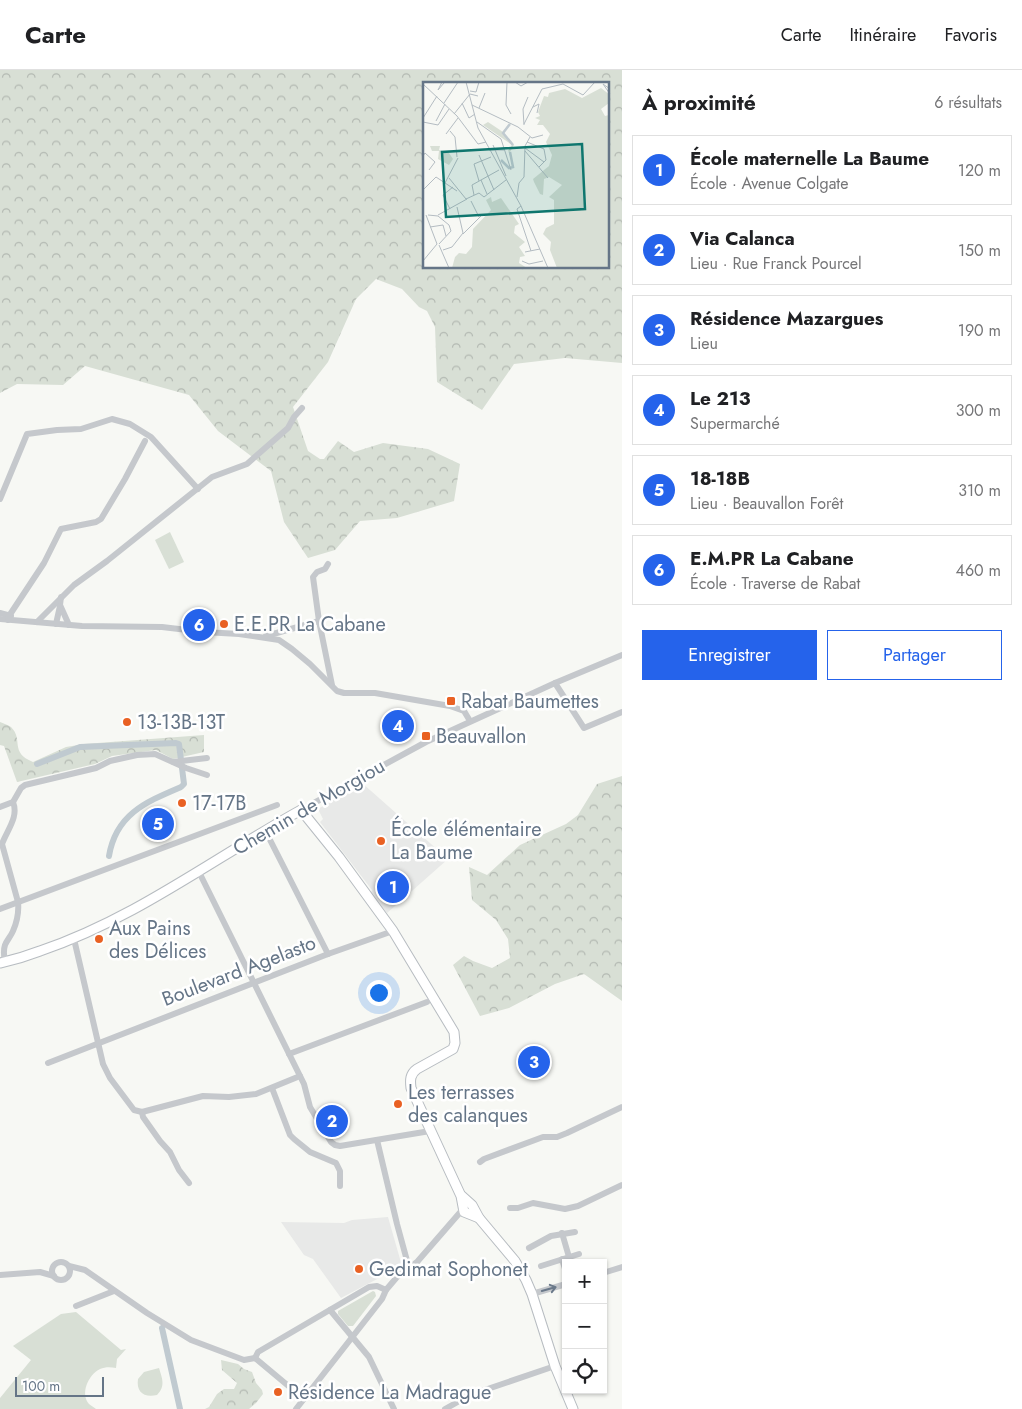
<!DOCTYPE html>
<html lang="fr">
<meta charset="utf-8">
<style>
body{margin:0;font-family:Jost,sans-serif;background:#f2f2f2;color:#202124}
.controls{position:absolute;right:15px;bottom:15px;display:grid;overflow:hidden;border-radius:0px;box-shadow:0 1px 4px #0004}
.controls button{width:45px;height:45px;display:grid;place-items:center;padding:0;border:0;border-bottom:1px solid #e0e0e0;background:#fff;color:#202124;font:25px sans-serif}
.scale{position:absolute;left:15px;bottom:12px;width:89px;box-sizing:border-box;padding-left:5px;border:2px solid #657587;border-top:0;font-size:14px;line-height:18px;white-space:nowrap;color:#657587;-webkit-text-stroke:4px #fff;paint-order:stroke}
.you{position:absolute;left:378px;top:922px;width:18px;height:18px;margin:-12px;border:4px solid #fff;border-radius:50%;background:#1a73e8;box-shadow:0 0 0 8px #1a73e833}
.badge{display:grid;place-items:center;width:32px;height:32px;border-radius:50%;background:#2563eb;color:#fff;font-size:16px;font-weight:700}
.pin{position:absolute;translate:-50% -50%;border:2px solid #fff;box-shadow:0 1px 5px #0006}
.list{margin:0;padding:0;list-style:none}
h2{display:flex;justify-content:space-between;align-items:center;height:65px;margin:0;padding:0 20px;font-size:21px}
h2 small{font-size:16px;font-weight:400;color:#757577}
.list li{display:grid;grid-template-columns:32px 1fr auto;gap:15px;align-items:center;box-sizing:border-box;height:70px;margin:0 10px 10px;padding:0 10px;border:1px solid #e0e0e0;border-radius:0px}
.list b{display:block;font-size:19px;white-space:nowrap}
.list p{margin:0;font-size:16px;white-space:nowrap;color:#757577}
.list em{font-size:16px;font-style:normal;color:#757577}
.actions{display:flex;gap:10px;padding:15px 20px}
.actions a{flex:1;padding:11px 0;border:1px solid #2563eb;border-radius:0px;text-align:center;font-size:18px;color:#2563eb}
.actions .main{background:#2563eb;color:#fff}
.icon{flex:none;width:28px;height:28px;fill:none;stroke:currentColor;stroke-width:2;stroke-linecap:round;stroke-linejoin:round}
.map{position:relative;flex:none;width:622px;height:1339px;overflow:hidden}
header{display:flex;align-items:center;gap:30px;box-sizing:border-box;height:70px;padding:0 25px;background:#fff;border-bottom:1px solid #e0e0e0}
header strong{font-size:24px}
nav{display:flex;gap:28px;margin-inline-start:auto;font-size:18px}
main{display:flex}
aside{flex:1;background:#fff}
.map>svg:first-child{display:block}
.built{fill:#e8e9e8}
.green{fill:#d8dfd5}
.forest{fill:url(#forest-crowns);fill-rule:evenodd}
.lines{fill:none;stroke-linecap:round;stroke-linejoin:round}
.canal{stroke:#c0cad0;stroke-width:6}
.secondary-casing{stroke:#b7bcc1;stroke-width:11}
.street{stroke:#c5c8cc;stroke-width:6}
.secondary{stroke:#fff;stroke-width:9}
.oneway{stroke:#6a798a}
.poi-dot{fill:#e96123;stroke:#fff;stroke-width:2}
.labels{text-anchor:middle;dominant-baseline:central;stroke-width:5;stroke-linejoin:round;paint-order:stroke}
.poi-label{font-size:20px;fill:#657587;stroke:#fff;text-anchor:start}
.street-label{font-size:20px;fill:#657587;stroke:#fff}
.inset-river{fill:none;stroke:#c0cad0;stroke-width:2.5}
.inset-road{fill:none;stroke:#b4bcc2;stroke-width:1}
.view{fill:#0f766e;fill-opacity:0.15;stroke:#0f766e;stroke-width:2.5}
.inset-edge{fill:none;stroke:#657587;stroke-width:2.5}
</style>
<header>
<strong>Carte</strong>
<nav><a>Carte</a><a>Itinéraire</a><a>Favoris</a></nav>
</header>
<main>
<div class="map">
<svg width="622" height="1339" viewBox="0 0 622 1339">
<defs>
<pattern id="forest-crowns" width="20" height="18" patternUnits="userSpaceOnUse" patternTransform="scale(1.25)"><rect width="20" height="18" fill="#d8dfd5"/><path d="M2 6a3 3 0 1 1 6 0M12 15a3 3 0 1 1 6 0" fill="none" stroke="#b3b9b2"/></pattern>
</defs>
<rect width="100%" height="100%" fill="#f7f8f4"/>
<!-- built -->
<g class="built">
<path d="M 362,713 L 448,789 L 387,843 L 371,823 L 372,820 L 320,752 L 323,749 L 318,739 Z"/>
<path d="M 388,1147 L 402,1196 L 341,1228 L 313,1189 L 304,1185 L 281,1152 L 344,1153 L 352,1150 Z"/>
</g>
<!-- green -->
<g class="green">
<path d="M 170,462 L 184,492 L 169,499 L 155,470 Z"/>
<path d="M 373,1221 L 375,1222 L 376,1226 L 353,1256 L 348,1256 L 338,1244 L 338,1241 Z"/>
<path d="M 76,1242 L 121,1280 L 126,1279 L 117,1289 L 116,1298 C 110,1297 105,1297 100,1299 C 88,1305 80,1324 89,1334 C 91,1336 94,1337 96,1339 L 0,1339 L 0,1328 L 31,1290 L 13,1276 L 61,1244 Z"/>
<path d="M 159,1298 C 162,1308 166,1316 157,1325 C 144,1328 136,1322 138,1309 L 144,1302 Z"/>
</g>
<!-- forest -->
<g class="forest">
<path d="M 0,0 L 622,0 L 622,293 L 565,288 L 514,294 L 482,340 L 437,312 L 435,257 L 427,241 L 419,237 L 402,219 L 376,209 L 356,229 L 328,292 L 293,337 L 308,381 L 320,389 L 324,389 L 338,371 L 354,382 L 383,373 L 428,379 L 460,394 L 454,431 L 397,448 L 360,451 L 335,480 L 308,488 L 284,452 L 271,401 L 218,361 L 189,325 L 85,296 L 63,315 L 17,314 L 0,323 ZM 424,14 L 608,14 L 608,198 L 424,198 Z"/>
<path d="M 0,652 C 3,653 8,655 11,657 C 24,670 9,682 33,692 L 66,677 L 84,674 L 204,665 L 204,682 L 173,689 L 156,680 L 112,686 L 95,694 L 17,712 L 4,676 L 0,675 Z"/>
<path d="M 622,706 L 622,931 L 584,904 L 555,914 L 509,938 L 480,946 L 453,895 L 464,886 L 473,891 L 492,898 L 510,888 L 508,869 L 496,850 L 472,830 L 469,797 L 487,805 L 520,775 L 566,754 L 578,745 L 597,714 Z"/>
<path d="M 221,1290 L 238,1294 L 244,1299 L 252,1302 L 256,1313 L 262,1320 L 263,1324 L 256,1333 L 249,1339 L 205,1339 L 209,1337 L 217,1324 L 224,1319 L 234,1319 L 237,1313 L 222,1300 Z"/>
</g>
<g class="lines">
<!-- canal -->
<g class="canal">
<path d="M 37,694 L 80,677 L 176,673 L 179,674 L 184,714 L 181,717 C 146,732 116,744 109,786"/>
<path d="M 162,1258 L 180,1339"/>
</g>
<!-- secondary casing -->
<g class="secondary-casing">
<g id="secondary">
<path d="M 0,893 C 14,890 27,886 40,881 C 135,849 214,788 301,740 L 339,787 L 393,861 L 454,962 L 455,973 L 453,979 L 417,999 C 410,1004 410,1010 411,1018 L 461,1126 L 464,1142 L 479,1148"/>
<path d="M 462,1126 L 472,1135 L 479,1148 L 515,1191 L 526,1210 L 532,1224 L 555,1296 L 573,1339"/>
</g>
</g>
<!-- street -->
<g class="street">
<path d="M 0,429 L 27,364 L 57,360 L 81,359 L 112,349 L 130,354 L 151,367 L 198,419"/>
<path d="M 328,494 L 325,499 L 317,502 L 313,507 L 319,551 L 332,615"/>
<path d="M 61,527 L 60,535 L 69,555"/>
<path d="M 0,543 L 11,546"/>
<path d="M 0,549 L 82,556 L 162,557 L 204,562 L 239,564 L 279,570 L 292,579 L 310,594 L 337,621 L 344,623 L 375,623 L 450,636 L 464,641 L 470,651"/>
<path d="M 8,550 L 9,546 L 44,493 L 61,459 L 96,452 L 101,449 L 125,409 L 145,371"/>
<path d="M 37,552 L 74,515 L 107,491 L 212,407 L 247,394 L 288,358 L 294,347 L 302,338"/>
<path d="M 56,554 L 60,536"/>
<path d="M 266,566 L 319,551"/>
<path d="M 555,613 L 584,658 L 622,642"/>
<path d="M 173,692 L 207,688"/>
<path d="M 0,737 L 13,732 L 21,718 L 25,715 L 96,698 L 110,691 L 137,685 L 155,684 L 186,698 L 207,705"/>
<path d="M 301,740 L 426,672 L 555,613 L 622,585"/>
<path d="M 265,760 L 328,884"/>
<path d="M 199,802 L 304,1014 L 310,1037 L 331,1072 L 335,1075 L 340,1076 L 430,1061"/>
<path d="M 0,839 L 277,735"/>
<path d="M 74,869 L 103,994 L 110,1008 L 134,1040 L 142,1042 L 203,1026 L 229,1027 L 256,1024 L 300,1006"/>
<path d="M 5,892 C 4,887 3,881 5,875 C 7,870 11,866 13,861 C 17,852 19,842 18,832 L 2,774 C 7,760 19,747 13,732"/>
<path d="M 289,984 L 427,932"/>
<path d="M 48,993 L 328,884 L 393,861"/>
<path d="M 272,1018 L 290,1065 L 294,1069 L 310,1082 L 336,1093 L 340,1101 L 340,1116"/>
<path d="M 142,1042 L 143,1047 L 160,1071 L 170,1082 L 179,1100 L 189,1113"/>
<path d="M 377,1070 L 397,1154 L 409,1198"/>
<path d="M 480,1092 L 484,1089 L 543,1067 L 557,1067 L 567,1063 L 622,1037"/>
<path d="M 510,1138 L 518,1138 L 533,1133 L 565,1139 L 578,1136 L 622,1115"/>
<path d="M 562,1163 L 569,1187"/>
<path d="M 529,1178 L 551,1166 L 575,1162"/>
<path d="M 562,1189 L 566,1202"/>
<circle cx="61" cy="1201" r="9"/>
<path d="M 69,1196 L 85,1200 L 147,1243 L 191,1270 L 244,1290 L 255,1288"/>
<path d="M 541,1196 L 579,1184"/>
<path d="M 603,1203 L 622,1197"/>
<path d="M 0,1205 L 40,1202 L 54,1206"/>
<path d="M 532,1224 L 566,1214"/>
<path d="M 76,1236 L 114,1221"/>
<path d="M 330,1240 L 369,1287 L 394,1339"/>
<path d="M 255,1288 L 258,1282 L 369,1217 L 377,1216 L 386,1220"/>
<path d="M 255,1288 L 304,1329"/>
<path d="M 296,1339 L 382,1229 L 386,1220 L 397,1207 L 417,1192 L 463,1139"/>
<path d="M 445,1339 L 470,1325 L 555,1296"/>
</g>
<!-- secondary -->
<use href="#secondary" class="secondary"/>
</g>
<!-- one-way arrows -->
<defs><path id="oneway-shaft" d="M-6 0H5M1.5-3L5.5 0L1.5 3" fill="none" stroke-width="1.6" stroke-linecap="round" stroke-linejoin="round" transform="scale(1.25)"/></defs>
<use class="oneway" href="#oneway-shaft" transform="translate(549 1219) rotate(-16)"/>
<!-- markers -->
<g class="poi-dot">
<circle cx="224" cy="554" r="5"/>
<rect x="446" y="626" width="10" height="10" rx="2.5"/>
<circle cx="127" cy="652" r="5"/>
<rect x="421" y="661" width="10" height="10" rx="2.5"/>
<circle cx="182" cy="733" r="5"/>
<circle cx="381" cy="771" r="5"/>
<circle cx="99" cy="869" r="5"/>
<circle cx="398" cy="1034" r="5"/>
<circle cx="359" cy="1199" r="5"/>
<circle cx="278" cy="1322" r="5"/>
</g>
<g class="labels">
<!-- poi labels -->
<g class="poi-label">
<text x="234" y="554">E.E.PR La Cabane</text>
<text x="461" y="631">Rabat Baumettes</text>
<text x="137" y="652">13-13B-13T</text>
<text x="436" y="666">Beauvallon</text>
<text x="192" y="733">17-17B</text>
<text x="391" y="759">École élémentaire<tspan x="391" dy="23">La Baume</tspan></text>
<text x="109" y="858">Aux Pains<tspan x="109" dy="23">des Délices</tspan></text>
<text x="408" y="1022">Les terrasses<tspan x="408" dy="23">des calanques</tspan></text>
<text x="369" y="1199">Gedimat Sophonet</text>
<text x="288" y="1322">Résidence La Madrague</text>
</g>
<!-- street labels -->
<g class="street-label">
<text transform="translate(309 737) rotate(-30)">Chemin de Morgiou</text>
<text transform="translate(239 901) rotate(-21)">Boulevard Agelasto</text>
</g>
</g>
<!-- overview -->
<g transform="translate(423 12)">
<rect width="186" height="186" fill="#f7f8f4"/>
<path d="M 7,64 L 17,64 L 16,68 L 26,71 L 30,77 L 26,83 L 15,77 L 16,69 L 9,69 Z" fill="#d8dfd5"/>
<path d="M 178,6 L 187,13 L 186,21 L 178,27 L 182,34 L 186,33 L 186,186 L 134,186 L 127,168 L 128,160 L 120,152 L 123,146 L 131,142 L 131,118 L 126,115 L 139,103 L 126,95 L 121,97 L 120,113 L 117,112 L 111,100 L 110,97 L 126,84 L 129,73 L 123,60 L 127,52 L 120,43 L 114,43 L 117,38 L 112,36 L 117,34 L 115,30 L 121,14 L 125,15 L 126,11 L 142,7 L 159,16 ZM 65,40 L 80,50 L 86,41 L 81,51 L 91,63 L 87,70 L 91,87 L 85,68 L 89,63 L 60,43 ZM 68,115 L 69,120 L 78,116 L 96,142 L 92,144 L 91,151 L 102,160 L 96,165 L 102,174 L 97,175 L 96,181 L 104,186 L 29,186 L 32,175 L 36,171 L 43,172 L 49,165 L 50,147 L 68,128 L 63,118 Z" fill="#d8dfd5"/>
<path class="inset-river" d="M 87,42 L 80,51 L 90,63M 78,78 L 86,86 L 90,85 L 87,70"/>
<path class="inset-road" d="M 19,0 L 15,8 L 21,1M 43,0 L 55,46 L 98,124 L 125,186M 84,0 L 83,23 L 88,32M 92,0 L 98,4 L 105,0M 0,2 L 34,34 L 55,62 L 63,60M 187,7 L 180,2 L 187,12M 47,9 L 53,10 L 56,0M 21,21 L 35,0M 39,21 L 46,36 L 52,32M 49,23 L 95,45 L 109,56 L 120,53M 110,25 L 116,22 L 114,31M 56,26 L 62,11M 31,32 L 47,12 L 55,14M 0,36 L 14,14M 13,39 L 22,22M 0,40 L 15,43 L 26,27M 54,40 L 78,57 L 88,88M 101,42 L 119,7 L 140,2 L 160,13 L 172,0M 101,43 L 100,27 L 105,15M 27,49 L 32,55 L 34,75M 23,52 L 35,36M 104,60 L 121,67 L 123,78 L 116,85M 70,63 L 83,94M 102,66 L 121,80M 66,68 L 82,68M 102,69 L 125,96M 56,73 L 71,108M 0,74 L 2,71 L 12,80 L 6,88M 26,96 L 43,117 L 56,111 L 61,115 L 83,98M 58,98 L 64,112M 56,99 L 51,82 L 68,75M 22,101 L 35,76M 0,108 L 13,95 L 34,109M 51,113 L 49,103 L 76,88M 94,115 L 96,101 L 101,95 L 102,64 L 107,55M 48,119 L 56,135M 98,124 L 94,127 L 108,169M 27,127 L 20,113 L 30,105M 3,133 L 14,162M 5,133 L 15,134 L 26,143 L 28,149 L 16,162M 15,133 L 44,117M 7,145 L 20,143 L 23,154M 40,152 L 59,133M 16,163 L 26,186M 20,168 L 29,165 L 40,151 L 34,125M 102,170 L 117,167M 0,179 L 14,162M 99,179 L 106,182 L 120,179"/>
<path class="view" d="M 159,62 L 162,127 L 23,135 L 19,70 Z"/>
<rect width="186" height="186" class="inset-edge"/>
</g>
</svg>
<div class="controls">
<button>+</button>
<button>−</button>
<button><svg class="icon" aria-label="locate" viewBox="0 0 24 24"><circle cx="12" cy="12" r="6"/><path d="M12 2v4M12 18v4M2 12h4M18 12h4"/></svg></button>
</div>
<div class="scale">100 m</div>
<div class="you"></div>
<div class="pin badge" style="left:393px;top:817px">1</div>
<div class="pin badge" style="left:332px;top:1051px">2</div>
<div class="pin badge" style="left:534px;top:992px">3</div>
<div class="pin badge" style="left:398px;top:656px">4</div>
<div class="pin badge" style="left:158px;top:754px">5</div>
<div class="pin badge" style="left:199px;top:555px">6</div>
</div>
<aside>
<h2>À proximité<small>6 résultats</small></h2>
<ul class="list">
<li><span class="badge">1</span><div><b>École maternelle La Baume</b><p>École · Avenue Colgate</p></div><em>120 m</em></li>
<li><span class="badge">2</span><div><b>Via Calanca</b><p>Lieu · Rue Franck Pourcel</p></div><em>150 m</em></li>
<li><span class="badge">3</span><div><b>Résidence Mazargues</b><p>Lieu</p></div><em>190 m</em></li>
<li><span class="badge">4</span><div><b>Le 213</b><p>Supermarché</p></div><em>300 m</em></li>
<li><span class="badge">5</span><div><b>18-18B</b><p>Lieu · Beauvallon Forêt</p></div><em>310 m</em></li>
<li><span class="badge">6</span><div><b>E.M.PR La Cabane</b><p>École · Traverse de Rabat</p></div><em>460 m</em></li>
</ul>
<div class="actions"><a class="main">Enregistrer</a><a>Partager</a></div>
</aside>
</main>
